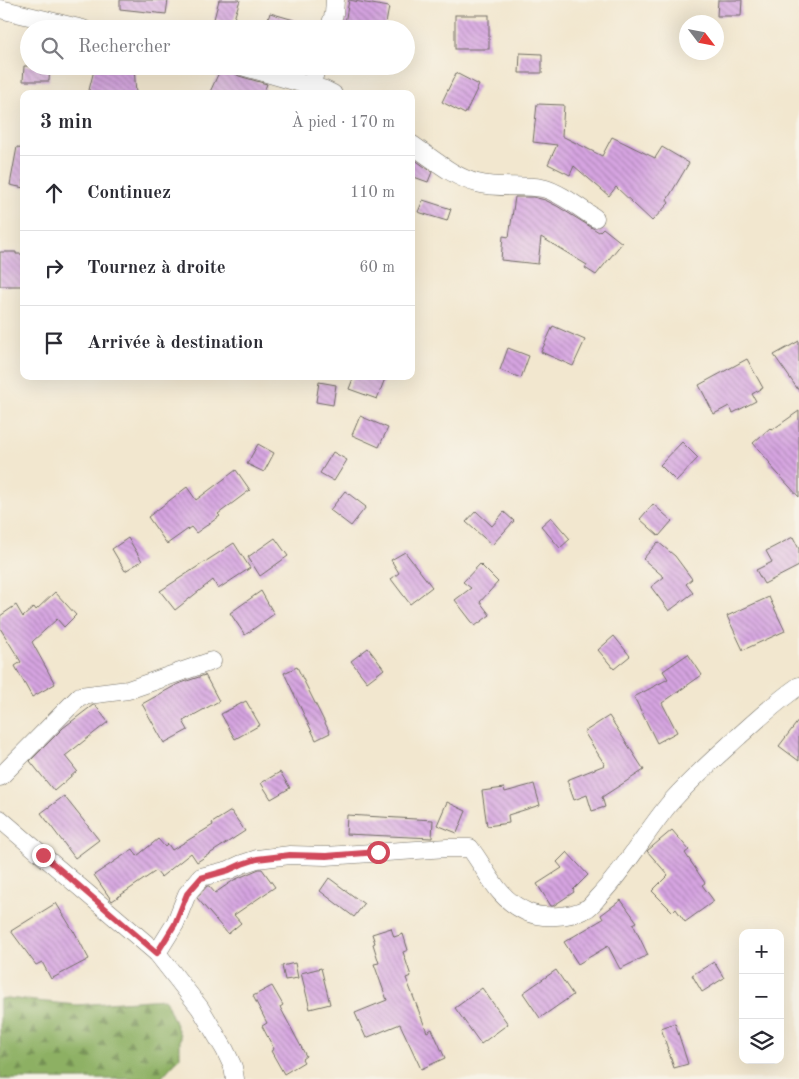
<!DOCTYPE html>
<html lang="fr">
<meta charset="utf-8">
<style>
body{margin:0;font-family:"Old Standard TT",serif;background:#f2f2f3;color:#2b2b33}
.controls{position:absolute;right:15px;bottom:15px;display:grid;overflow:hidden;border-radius:10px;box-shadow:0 5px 20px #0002}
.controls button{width:45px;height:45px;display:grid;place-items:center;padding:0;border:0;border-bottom:1px solid #e1e1e2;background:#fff;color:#2b2b33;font:25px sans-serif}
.compass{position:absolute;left:679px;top:15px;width:45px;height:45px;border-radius:50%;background:#fff;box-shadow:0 5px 20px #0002;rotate:122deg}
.stop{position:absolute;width:15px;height:15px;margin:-11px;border:4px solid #d1495b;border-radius:50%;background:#fff}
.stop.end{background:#d1495b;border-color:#fff;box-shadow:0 1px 5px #0008}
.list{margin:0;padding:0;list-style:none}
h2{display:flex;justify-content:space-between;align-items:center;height:65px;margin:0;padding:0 20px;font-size:21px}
h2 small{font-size:16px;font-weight:400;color:#7c7c81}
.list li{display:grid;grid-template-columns:32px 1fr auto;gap:15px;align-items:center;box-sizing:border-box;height:75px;padding:0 20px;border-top:1px solid #e1e1e2}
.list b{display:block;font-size:19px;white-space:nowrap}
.list em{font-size:16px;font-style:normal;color:#7c7c81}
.icon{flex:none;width:28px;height:28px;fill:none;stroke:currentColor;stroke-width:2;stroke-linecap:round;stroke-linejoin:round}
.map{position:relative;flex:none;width:799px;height:1079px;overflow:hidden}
.search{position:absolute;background:#fff;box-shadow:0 5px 20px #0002;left:20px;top:20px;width:395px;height:55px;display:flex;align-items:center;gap:12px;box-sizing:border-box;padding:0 18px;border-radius:28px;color:#7c7c81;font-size:19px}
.panel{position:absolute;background:#fff;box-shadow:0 5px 20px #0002;left:20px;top:90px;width:395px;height:290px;border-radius:10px}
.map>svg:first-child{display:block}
.forest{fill:url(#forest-firs);stroke:#5c6e47}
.building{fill:url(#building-back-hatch)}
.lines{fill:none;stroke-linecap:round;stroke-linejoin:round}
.minor-casing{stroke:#716d64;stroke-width:19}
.minor{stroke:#fff;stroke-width:18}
.route{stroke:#d1495b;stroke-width:6}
</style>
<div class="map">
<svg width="799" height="1079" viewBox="0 0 799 1079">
<defs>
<pattern id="forest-firs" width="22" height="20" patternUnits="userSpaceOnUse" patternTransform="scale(1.25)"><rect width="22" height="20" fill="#8db063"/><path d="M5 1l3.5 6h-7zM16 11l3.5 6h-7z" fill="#738f52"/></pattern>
<pattern id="building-back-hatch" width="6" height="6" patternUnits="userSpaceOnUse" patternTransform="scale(1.25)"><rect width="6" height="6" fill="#d6a4e1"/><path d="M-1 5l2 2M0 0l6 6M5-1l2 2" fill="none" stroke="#ae86b7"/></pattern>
</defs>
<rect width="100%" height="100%" fill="#f7f3e8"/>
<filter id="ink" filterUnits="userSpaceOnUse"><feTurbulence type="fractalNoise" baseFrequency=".02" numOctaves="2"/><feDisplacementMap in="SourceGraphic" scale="10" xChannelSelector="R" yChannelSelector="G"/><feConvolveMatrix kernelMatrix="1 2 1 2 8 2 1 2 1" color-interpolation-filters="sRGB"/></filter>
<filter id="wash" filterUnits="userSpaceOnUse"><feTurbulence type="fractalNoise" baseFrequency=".0096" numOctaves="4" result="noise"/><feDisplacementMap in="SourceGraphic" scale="20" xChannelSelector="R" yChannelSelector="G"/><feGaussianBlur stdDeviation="1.12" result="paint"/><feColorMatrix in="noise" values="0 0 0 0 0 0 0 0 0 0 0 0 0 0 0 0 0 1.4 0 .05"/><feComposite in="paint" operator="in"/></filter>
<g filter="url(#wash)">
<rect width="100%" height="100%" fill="#f2e7cf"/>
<!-- forest -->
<path class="forest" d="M 7,998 L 76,1005 L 165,999 L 180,1035 L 180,1057 L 160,1079 L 0,1079 L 0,999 Z"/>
<g id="blocks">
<!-- building -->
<g class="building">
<path d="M 120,0 L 168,0 L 166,14 L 120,9 Z"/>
<path d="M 219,0 L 240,0 L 232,25 L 214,19 Z"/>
<path d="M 349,0 L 389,7 L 385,29 L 344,29 Z"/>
<path d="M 718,0 L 742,0 L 741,16 L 717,16 Z"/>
<path d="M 270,13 L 311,25 L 310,29 L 265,29 Z"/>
<rect x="455" y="15" width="34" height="34"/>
<path d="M 520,53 L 542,54 L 542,73 L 519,73 Z"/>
<path d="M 24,66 L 50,66 L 49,81 L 23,81 Z"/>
<path d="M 95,66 L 134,66 L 136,94 L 88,94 Z"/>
<path d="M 222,66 L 230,66 L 232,67 L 234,73 L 239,76 L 267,84 L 263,94 L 209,94 Z"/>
<path d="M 456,73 L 479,85 L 465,114 L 442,102 Z"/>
<path d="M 537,104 L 564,105 L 562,136 L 602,156 L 612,137 L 655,158 L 662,147 L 689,163 L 667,200 L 669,203 L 652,221 L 616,187 L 609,196 L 574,166 L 570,175 L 548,164 L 557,145 L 533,142 Z"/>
<path d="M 17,147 L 24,148 L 24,188 L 10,185 Z"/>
<path d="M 411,157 L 432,172 L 428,182 L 411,176 Z"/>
<path d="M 515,197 L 533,197 L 545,200 L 557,206 L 599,232 L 603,228 L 622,243 L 596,275 L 585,268 L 587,265 L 541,237 L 538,264 L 501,260 L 503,236 L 509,237 Z"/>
<path d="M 423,200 L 451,209 L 447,221 L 418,212 Z"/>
<path d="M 0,252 L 16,252 L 16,254 L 24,254 L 24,286 L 0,286 Z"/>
<path d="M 553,326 L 585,340 L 573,366 L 541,352 Z"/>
<path d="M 799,341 L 799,391 L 774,355 Z"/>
<path d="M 508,348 L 529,356 L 521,378 L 500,370 Z"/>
<path d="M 747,359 L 763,388 L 752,394 L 756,401 L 733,413 L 729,406 L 714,414 L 699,385 Z"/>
<path d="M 354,376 L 386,376 L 377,399 L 349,389 Z"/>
<path d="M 319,382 L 336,385 L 333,405 L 316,402 Z"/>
<path d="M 799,411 L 799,497 L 769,464 L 770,463 L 753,443 L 770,428 L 772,430 Z"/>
<path d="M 360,416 L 388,428 L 379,447 L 352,435 Z"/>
<path d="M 682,442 L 698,458 L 676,481 L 660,465 Z"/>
<path d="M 258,444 L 274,453 L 264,472 L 247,464 Z"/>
<path d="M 333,452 L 347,460 L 334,481 L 320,473 Z"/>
<path d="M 236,470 L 250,490 L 218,514 L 220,516 L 196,533 L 191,527 L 167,544 L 148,517 L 187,487 L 196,500 Z"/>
<path d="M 345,491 L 366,507 L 351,526 L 330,510 Z"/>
<path d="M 653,504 L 672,521 L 659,536 L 640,519 Z"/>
<path d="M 476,511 L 492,526 L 504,512 L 514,521 L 492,545 L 466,522 Z"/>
<path d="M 551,517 L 570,539 L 560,548 L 541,526 Z"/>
<path d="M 793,537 L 799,549 L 799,566 L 764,584 L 756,570 L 772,562 L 766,551 Z"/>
<path d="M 128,538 L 142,561 L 125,571 L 112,549 Z"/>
<path d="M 275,538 L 288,556 L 260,576 L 248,557 Z"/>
<path d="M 658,542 L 675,556 L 692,579 L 686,584 L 693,593 L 669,611 L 651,587 L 664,577 L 643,559 Z"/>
<path d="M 234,543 L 250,568 L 218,589 L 213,580 L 175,610 L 160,591 Z"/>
<path d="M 405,552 L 432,587 L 410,604 L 391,579 L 399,573 L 391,560 Z"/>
<path d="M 480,564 L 498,582 L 480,602 L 490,615 L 475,626 L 455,600 L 471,588 L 463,582 Z"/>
<path d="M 261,591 L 274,614 L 245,635 L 230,613 Z"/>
<path d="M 55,592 L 76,615 L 64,627 L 57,619 L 32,642 L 55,684 L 32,697 L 15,666 L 21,662 L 0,628 L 0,616 L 16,605 L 23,617 L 34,607 L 36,610 Z"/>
<path d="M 769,597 L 785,631 L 743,650 L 727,616 Z"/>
<path d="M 614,636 L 630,656 L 614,669 L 598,650 Z"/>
<path d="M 368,648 L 384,669 L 367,682 L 351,661 Z"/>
<path d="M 688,654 L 702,675 L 662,703 L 677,732 L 657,743 L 634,697 L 668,679 L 663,671 Z"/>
<path d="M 297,667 L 330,733 L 316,740 L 284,673 Z"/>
<path d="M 205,675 L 219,701 L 183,721 L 188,730 L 164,743 L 142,704 L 178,684 Z"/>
<path d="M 246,701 L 260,725 L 235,739 L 221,714 Z"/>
<path d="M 93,705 L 95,705 L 108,722 L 65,756 L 77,771 L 54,791 L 30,761 L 63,728 Z"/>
<path d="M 609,716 L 644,770 L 602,797 L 605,807 L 592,811 L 587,795 L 574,800 L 567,780 L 605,765 L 584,732 Z"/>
<path d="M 799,720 L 799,761 L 779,746 Z"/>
<path d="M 280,772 L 290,788 L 271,799 L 261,783 Z"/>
<path d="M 534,784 L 540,805 L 508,815 L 509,823 L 487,826 L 482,791 L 504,788 L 505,792 Z"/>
<path d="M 64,796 L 99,840 L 75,858 L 41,813 Z"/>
<path d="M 447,802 L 466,811 L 457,833 L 437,825 Z"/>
<path d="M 231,811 L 245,831 L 197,862 L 191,853 L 161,877 L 156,871 L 112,901 L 94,875 L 133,849 L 137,856 L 158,839 L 165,847 L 168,844 L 172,850 L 213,825 L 212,823 Z"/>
<path d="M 347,815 L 433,820 L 432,838 L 346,834 Z"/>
<path d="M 672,830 L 689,850 L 685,853 L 705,883 L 702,885 L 714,901 L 685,922 L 676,909 L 673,912 L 652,891 L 668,875 L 647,851 Z"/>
<path d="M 567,852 L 588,875 L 573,890 L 574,892 L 553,906 L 551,906 L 537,884 L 562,868 L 557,862 Z"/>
<path d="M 259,869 L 262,869 L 275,887 L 234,915 L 241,923 L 228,934 L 197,898 L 207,886 L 209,886 L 215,893 L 234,880 Z"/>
<path d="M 329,878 L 364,904 L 354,917 L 320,891 Z"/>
<path d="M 621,900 L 637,922 L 633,924 L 648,955 L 620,969 L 608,946 L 578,964 L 564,942 L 603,919 L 601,915 Z"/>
<path d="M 56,903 L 74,932 L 74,931 L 89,959 L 51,979 L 42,962 L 36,965 L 11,931 Z"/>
<path d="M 391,928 L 394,937 L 403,934 L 408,950 L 403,952 L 411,976 L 406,978 L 427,1032 L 432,1029 L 445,1058 L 421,1069 L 400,1024 L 366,1038 L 355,1013 L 387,1000 L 374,964 L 379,963 L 373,944 L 375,943 L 372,934 Z"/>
<path d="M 714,962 L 724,978 L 702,992 L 692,975 Z"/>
<path d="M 295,963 L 298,978 L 285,980 L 282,966 Z"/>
<path d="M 321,968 L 330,1004 L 310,1009 L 301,973 Z"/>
<path d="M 556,970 L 573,995 L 540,1018 L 523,993 Z"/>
<path d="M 272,986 L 283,1005 L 280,1007 L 306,1056 L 302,1059 L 304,1062 L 284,1074 L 271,1051 L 274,1049 L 262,1026 L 267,1023 L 253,996 Z"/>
<path d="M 482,988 L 508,1024 L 481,1044 L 455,1008 Z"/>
<path d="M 675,1023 L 688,1064 L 674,1068 L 661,1028 Z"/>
</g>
</g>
</g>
<g filter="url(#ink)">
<use href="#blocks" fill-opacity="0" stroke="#716d64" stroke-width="1"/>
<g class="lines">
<!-- minor casing -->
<g class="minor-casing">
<g id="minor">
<path d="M 0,9 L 83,29"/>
<path d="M 329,29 L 334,14 L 335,0"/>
<path d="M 242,66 L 325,90 L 333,94"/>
<path d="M 311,86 L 317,66"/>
<path d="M 411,144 C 432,158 453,177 477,183 C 498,189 521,184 542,188 C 558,191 581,209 595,218"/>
<path d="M 0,777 L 80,696 L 128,690 L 212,661"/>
<path d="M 0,819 L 157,953 L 200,1008 L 225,1050 L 233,1067 L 235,1079"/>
<path d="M 157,953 L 175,924 L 187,894 L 201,877 L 229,870 L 242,864 L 257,859 L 290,855 L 326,856 L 447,848 L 470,848 C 489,873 496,898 527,912 C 542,919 570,917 586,909 C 591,907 595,900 599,896 C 626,868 645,833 670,803 C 691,779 715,758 738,737 C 758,719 777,701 799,686"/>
</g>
</g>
<!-- minor -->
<use href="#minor" class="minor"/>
</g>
</g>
<g class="lines" filter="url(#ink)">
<!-- route -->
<path class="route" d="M 43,855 L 157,953 L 175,924 L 187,894 L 201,878 L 229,870 L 242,864 L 257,859 L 274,857 L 290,855 L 326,856 L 378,852"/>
</g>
</svg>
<div class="controls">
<button>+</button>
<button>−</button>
<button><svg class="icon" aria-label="layers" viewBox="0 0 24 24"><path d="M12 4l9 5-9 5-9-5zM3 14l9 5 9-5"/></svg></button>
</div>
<svg class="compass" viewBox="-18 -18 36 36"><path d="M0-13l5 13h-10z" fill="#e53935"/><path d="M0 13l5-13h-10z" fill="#7c7c81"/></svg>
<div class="stop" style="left:378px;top:852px"></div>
<div class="stop end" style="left:43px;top:855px"></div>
<div class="search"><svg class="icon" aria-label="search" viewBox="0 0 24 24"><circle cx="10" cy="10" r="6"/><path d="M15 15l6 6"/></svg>Rechercher</div>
<section class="panel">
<h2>3 min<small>À pied · 170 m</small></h2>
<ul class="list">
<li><svg class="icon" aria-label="ahead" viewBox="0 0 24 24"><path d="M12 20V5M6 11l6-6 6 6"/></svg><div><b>Continuez</b></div><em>110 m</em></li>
<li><svg class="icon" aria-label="right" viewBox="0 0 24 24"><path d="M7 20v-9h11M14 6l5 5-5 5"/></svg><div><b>Tournez à droite</b></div><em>60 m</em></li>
<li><svg class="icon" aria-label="arrive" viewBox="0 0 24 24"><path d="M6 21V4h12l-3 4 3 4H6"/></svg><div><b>Arrivée à destination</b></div></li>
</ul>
</section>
</div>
